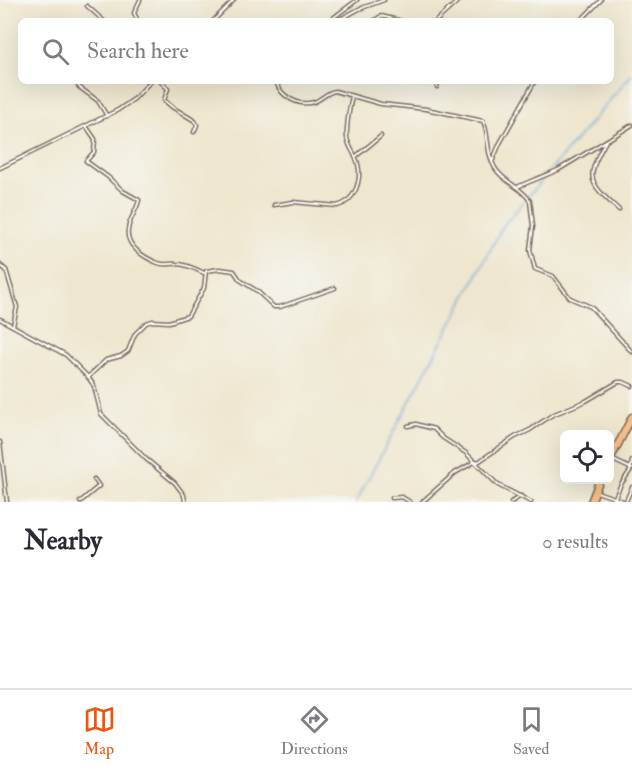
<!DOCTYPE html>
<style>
body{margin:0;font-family:"IM FELL Double Pica",serif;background:#f2f2f3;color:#2b2b33}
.controls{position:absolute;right:18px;bottom:18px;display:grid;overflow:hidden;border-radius:9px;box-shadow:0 6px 24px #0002}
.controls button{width:54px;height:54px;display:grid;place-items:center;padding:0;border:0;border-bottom:2px solid #e1e1e2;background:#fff;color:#2b2b33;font:30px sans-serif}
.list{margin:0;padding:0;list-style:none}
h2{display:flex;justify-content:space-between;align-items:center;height:78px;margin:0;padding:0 24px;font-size:26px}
h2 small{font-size:20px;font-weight:400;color:#7c7c81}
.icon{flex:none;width:33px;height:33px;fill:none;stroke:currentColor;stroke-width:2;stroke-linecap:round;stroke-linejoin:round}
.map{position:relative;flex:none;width:632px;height:502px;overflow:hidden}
.search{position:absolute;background:#fff;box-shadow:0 6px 24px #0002;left:18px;right:18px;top:18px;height:66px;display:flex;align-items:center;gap:15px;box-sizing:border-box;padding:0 21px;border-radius:9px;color:#7c7c81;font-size:22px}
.sheet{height:186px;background:#fff}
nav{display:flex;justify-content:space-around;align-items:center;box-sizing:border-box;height:84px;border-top:2px solid #e1e1e2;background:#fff;font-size:16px;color:#7c7c81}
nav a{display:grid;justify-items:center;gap:3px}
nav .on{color:#ea580c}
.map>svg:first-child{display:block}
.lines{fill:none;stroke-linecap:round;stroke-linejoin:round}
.stream{stroke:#69a2d8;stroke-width:1.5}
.street-casing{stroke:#7a6c5c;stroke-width:5}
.highway-casing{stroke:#7a6c5c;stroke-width:9}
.street{stroke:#fff;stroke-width:2}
.highway{stroke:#f7be87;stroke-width:6}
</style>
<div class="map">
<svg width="632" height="502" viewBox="0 0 632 502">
<rect width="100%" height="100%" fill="#f6f6f2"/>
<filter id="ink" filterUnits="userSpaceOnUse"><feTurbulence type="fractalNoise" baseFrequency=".0167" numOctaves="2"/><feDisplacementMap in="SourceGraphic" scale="12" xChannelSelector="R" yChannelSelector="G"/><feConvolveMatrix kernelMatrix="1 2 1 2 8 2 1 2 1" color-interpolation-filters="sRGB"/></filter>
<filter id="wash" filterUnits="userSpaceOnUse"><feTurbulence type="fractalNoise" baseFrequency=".008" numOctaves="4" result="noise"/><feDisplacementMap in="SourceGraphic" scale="24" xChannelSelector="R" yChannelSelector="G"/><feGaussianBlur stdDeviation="1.35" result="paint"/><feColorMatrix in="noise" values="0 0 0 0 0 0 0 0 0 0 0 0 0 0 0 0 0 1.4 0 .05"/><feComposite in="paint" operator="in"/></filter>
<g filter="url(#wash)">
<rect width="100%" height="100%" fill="#eee6ce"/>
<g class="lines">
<!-- stream -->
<g class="stream">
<path d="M 548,173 L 632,74"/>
<path d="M 356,502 L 503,226 L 545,177"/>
</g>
</g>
</g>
<g filter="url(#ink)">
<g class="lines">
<!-- street casing -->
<g class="street-casing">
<g id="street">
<path d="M 87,6 L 104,21"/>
<path d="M 138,21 L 134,13 L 140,0"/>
<path d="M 213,21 L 234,0"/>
<path d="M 329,21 L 357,0"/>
<path d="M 337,21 L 359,9 L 384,0"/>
<path d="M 373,21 L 381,16 L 402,21"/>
<path d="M 436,21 L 459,0"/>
<path d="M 580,21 L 601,0"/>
<path d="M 75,81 L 79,87 L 98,101 L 107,116"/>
<path d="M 160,81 L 168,89 L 164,100 L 172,107 L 195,121 L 197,125 L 194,132"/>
<path d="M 276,81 C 280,96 298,107 314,102 C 322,99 327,92 335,91 L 381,104 L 426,109 L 483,121 C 490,135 485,151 495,168 C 503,182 522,187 530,201 L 533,226 L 530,250 L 535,269 L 553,276 L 570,298 L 591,307 L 632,352"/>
<path d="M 437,87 L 438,81"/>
<path d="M 86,126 L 95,139 L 94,152 L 86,161 L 108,177 L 123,191 L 139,200 C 137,211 129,218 128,230 C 125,246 145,258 158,263 C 165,266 170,263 177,264 C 186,264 196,269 204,273"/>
<path d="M 606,141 C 584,180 589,182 619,210"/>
<path d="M 355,157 L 381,136"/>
<path d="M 492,162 L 500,143 L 535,81"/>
<path d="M 0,168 L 118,110 L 134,99 L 151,81"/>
<path d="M 517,187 L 558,170 L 632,125"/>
<path d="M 274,205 L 293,202 L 337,206 C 355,202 362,180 358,164 C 356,155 349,148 347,138 C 346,124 349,110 352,96"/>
<path d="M 0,265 L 6,270 L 17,307 L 13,326"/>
<path d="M 0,319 L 66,355 L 88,377 L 94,386 L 101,414 L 146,459 L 175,483 L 184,495 L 185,502"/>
<path d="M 88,377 L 106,360 L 121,356 L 128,351 L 135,334 L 146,323 L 152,321 L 169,322 L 188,316 L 204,288 L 206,271 L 220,269 L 234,271 L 240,280 L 257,291 L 274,307 L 280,307 L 335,288"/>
<path d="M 408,426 L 416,424 L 434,429 L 443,438 L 466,453 L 498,485 L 531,502"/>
<path d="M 0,442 L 7,502"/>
<path d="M 613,460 L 632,469"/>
<path d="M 597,492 L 626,502"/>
<path d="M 392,498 L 402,497 L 410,502"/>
<path d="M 626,501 L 632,487"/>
<path d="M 80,502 L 99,486 L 94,479"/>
<path d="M 422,502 L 455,473 L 476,461 L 478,462 L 515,437 L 530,430 L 552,415 L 586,401 L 618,382 L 623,382 L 632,386"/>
<path d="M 511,502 L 521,496"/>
<path d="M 613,502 L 621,484 L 630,471 L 632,461"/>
</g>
</g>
<!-- highway casing -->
<g class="highway-casing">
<g id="highway">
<path d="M 610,460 L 632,417"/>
<path d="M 591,502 L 600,479"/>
</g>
</g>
<!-- street -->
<use href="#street" class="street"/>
<!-- highway -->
<use href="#highway" class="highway"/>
</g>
</g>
</svg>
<div class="controls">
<button><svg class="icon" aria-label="locate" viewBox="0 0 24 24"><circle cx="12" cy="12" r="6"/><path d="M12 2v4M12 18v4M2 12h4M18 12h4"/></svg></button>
</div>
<div class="search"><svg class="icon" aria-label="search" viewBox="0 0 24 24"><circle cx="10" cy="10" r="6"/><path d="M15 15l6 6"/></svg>Search here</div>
</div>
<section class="sheet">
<h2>Nearby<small>0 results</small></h2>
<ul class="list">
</ul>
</section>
<nav>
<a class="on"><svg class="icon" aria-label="map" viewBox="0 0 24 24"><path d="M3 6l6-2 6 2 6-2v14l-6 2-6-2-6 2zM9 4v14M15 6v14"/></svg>Map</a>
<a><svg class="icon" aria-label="directions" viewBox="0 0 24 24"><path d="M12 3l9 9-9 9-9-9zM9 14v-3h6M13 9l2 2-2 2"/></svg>Directions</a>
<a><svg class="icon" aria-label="saved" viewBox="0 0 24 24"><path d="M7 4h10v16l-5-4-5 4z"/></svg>Saved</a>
</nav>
